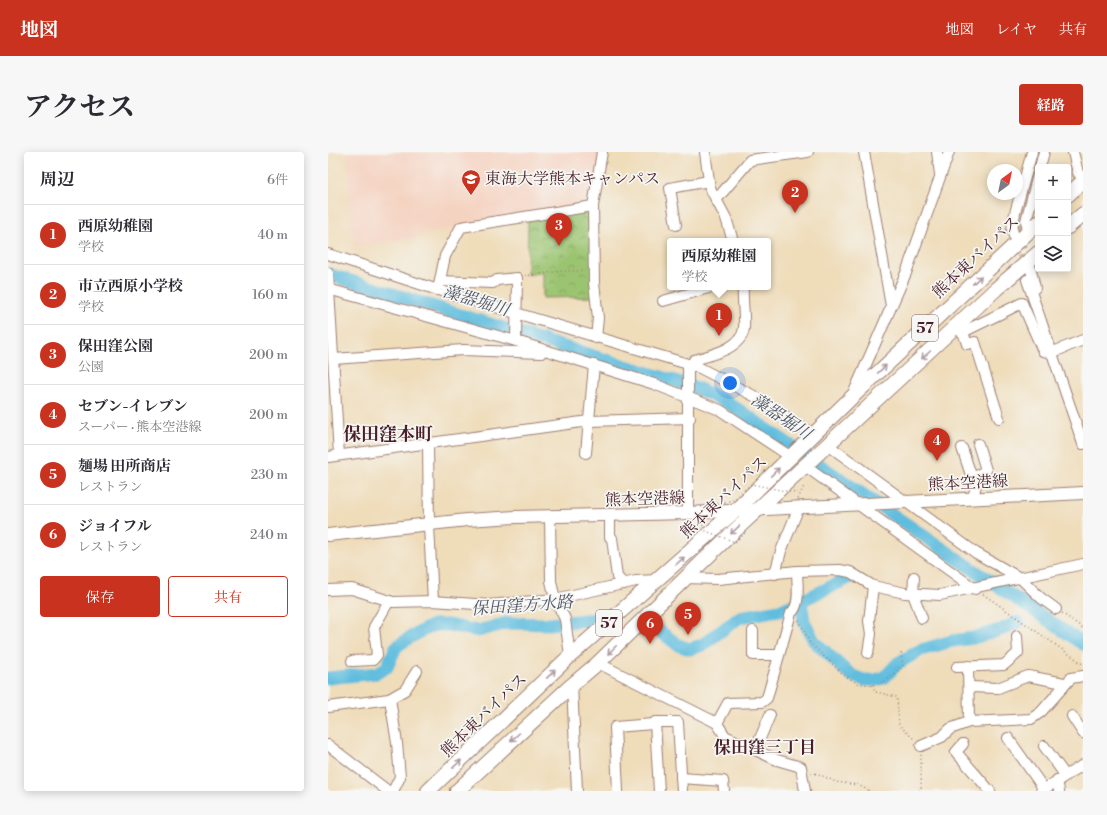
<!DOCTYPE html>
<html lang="ja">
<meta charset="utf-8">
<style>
body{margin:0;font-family:"Libre Bodoni","Noto Serif JP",serif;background:#f7f7f7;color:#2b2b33}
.controls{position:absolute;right:12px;top:12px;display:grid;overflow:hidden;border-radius:4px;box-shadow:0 2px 10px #0003}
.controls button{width:36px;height:36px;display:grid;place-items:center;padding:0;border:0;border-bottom:1px solid #e1e1e2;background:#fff;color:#2b2b33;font:20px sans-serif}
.compass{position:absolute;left:659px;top:12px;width:36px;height:36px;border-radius:50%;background:#fff;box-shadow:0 2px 10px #0003;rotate:33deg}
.you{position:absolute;left:402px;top:231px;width:14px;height:14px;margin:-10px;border:3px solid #fff;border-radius:50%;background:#1a73e8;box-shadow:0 0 0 6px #1a73e833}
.badge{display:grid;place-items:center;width:26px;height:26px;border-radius:50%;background:#c8321e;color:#fff;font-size:13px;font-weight:700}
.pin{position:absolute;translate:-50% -33px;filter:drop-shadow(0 1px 2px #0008)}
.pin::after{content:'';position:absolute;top:21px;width:14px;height:12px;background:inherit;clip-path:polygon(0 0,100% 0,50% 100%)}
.popup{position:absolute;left:339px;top:86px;width:104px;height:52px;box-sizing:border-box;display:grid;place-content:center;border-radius:4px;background:#fff;filter:drop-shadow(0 1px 3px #0005);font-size:13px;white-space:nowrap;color:#7c7c81}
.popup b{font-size:15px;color:#2b2b33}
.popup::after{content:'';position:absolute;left:50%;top:100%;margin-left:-8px;border:8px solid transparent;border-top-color:#fff}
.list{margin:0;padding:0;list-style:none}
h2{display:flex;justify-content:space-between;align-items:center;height:52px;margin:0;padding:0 16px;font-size:17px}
h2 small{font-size:13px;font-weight:400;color:#7c7c81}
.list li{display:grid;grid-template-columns:26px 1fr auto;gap:12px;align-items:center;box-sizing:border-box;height:60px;padding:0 16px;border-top:1px solid #e1e1e2}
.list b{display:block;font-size:15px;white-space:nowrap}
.list p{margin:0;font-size:13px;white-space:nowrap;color:#7c7c81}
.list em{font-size:13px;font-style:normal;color:#7c7c81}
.actions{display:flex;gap:8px;padding:12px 16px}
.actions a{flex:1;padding:9px 0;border:1px solid #c8321e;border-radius:4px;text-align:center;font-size:14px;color:#c8321e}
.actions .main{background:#c8321e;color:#fff}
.icon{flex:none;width:22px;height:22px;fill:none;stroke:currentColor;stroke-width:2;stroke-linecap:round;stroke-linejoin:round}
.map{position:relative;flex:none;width:755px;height:639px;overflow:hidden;border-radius:4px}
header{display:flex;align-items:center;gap:24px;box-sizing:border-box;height:56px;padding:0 20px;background:#c8321e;color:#fff}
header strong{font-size:19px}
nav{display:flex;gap:22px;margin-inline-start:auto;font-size:14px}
.intro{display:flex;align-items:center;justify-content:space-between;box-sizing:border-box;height:96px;padding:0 24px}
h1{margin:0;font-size:28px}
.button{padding:10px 18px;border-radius:4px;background:#c8321e;color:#fff;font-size:14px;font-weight:700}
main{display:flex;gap:24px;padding:0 24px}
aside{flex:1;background:#fff;border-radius:4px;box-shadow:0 2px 10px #0003}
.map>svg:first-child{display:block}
.built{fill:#f5d3c1}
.park{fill:url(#park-crowns);stroke:#72724e}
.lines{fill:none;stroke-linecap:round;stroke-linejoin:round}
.river{stroke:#60bdde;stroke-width:13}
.minor-tunnel{stroke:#ceb69d;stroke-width:10;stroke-dasharray:10 5;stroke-linecap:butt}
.minor-casing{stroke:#9c7e72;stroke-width:12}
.major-casing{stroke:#9c7e72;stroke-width:14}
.highway-casing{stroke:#9c7e72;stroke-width:16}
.path{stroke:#9c7e72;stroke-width:1.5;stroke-dasharray:1 3;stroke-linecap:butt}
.minor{stroke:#fff;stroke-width:10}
.major{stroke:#fff;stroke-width:12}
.highway{stroke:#fff;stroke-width:14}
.path-bridge{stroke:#9c7e72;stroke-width:1.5;stroke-dasharray:1 3;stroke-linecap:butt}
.oneway{stroke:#ae9aa0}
.labels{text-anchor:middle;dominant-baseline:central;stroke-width:3.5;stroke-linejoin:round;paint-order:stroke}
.shield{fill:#f6f6f2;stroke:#7e6067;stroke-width:1}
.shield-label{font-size:15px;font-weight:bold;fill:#4a1f2b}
.poi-label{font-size:16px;fill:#4a1f2b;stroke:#f6f6f2;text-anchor:start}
.street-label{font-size:16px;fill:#4a1f2b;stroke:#f6f6f2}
.water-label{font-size:17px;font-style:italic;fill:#52566a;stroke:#f6f6f2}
.neighbourhood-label{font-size:17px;font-weight:bold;fill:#4a1f2b;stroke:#f6f6f2}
.quarter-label{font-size:18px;font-weight:bold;fill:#4a1f2b;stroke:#f6f6f2}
</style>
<header>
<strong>地図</strong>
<nav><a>地図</a><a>レイヤ</a><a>共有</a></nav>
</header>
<div class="intro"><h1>アクセス</h1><a class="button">経路</a></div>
<main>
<aside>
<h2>周辺<small>6件</small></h2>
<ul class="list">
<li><span class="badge">1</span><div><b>西原幼稚園</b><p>学校</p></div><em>40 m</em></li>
<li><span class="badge">2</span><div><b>市立西原小学校</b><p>学校</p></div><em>160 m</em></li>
<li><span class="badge">3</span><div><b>保田窪公園</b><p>公園</p></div><em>200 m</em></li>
<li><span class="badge">4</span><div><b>セブン-イレブン</b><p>スーパー · 熊本空港線</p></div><em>200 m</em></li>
<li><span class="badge">5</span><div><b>麺場 田所商店</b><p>レストラン</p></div><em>230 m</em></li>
<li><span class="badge">6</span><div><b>ジョイフル</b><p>レストラン</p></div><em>240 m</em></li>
</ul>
<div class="actions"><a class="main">保存</a><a>共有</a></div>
</aside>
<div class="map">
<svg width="755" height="639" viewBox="0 0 755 639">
<defs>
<pattern id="park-crowns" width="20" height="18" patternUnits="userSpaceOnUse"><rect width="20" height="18" fill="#9bc471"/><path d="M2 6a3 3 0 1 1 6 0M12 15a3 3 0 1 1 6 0" fill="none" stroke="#809f5d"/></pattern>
</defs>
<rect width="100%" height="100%" fill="#f6f6f2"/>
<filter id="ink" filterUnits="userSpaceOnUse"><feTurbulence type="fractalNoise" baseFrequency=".025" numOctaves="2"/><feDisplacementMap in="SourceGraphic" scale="8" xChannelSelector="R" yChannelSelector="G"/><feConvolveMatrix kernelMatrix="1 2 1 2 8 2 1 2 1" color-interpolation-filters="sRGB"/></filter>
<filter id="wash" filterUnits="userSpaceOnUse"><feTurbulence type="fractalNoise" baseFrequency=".012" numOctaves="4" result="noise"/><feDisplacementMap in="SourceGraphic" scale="16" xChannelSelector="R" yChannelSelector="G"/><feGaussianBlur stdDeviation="0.9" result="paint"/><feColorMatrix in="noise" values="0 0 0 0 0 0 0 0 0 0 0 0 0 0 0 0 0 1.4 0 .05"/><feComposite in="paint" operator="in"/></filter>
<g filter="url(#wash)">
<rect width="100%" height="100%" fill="#efdcb9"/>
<!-- built -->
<path class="built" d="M 19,0 L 272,0 L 264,49 L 88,84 L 88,86 L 27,94 L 23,72 Z"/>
<!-- park -->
<path class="park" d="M 258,59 L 263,62 L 266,145 L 215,146 L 215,120 L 199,123 L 200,68 Z"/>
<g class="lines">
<!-- river -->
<g class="river">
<path d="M 0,122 L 369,236 L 399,250 L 755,492"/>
<path d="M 473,449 L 521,426"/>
<path d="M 325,474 L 350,493 L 362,497 L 374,493 L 412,465 L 456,457 L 473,449 L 476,469 L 486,489 L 516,517 L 525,524 L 536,528 L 548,528 L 557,525 L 570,511 L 593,498 L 624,489 L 645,486 L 672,478 L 690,470"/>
<path d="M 0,526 L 49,521 L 59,515 L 68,495 L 81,486 L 105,473 L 120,473 L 150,479 L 179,471 L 221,472 L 267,467"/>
</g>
</g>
</g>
<g filter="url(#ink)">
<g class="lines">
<!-- minor-tunnel -->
<path class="minor-tunnel" d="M 691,72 L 699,128"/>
<!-- minor casing -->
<g class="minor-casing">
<g id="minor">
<path d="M 377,0 L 382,36 L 398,66 L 405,89"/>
<path d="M 536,0 L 563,154"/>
<path d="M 609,0 L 612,22"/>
<path d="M 745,0 L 750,21 L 755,26"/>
<path d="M 712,15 L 716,0"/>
<path d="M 388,48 L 422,8 L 480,0"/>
<path d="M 348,73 L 342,36 L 381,29"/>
<path d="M 701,80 L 698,69 L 710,23"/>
<path d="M 688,91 L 684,77 L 687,61 L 704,0"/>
<path d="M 0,102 L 110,138 L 117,104 L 133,75 L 265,54"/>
<path d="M 701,109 L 707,136"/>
<path d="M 0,121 L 11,303"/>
<path d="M 699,128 L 755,292"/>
<path d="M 112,129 L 165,131 L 169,128 L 189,126 L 188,189"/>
<path d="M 0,137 L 188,189 L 326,232 L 392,258 L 463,305"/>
<path d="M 110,138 L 370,215 L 428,245 L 486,283"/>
<path d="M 335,149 L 384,135"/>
<path d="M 626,177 L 635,180 L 694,151 L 715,199 L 723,201 L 755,188"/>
<path d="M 635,180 L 639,192 L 647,190 L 671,266"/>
<path d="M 268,186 L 270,166 L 266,131 L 265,54 L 274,0"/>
<path d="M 5,207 L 135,198 L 213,201"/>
<path d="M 364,214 L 366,208 C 382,203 414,197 416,176 C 417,163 414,150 415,135"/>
<path d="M 526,240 L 578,121 L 621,0"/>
<path d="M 100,291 L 101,374 L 105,449"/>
<path d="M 500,293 L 648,401 L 692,426 L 713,446 L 728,457"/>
<path d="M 634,296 L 643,323 L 649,328 L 645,347"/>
<path d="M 258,301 L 266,213"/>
<path d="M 0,305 L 261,269 L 362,266"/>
<path d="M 477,314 L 647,437"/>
<path d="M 646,326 L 658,318 L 650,292"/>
<path d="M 360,361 L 360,213"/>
<path d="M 282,364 L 282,385 L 284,386 L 289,425 L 296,432"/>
<path d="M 222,365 L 223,429 L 227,447 L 237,467 L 242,504"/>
<path d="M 447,422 L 453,399 L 471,355"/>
<path d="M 586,425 L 585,442 L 594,466"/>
<path d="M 356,426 L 390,427 L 469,419 L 512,418 L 522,420 L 545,434 L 577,441 L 612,443 L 755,412"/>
<path d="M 0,438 L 24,437 L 65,450 L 105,449 L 161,453 L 227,447 L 308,429 L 330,428"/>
<path d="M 425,479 L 425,503 L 451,503"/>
<path d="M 540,501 L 543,482 L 541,469 L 545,434"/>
<path d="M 24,509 L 45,508 L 49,503 L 46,475 L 61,449"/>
<path d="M 270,511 L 389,571 L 397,584 L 449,608 L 473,615 L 477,639"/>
<path d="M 640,514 L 641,570"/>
<path d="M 629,515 L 676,513 L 690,501 L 689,484"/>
<path d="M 244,533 L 249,639"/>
<path d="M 641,535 L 670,536 L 700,524 L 736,531"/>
<path d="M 62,547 L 69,591 L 72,625 L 65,639"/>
<path d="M 0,555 L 61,547 L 77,538 L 89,519"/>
<path d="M 744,564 L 755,581"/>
<path d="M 389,571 L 400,551 L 434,550 L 439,546 L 463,461 C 473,454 469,431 469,419"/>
<path d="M 680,586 L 716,637"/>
<path d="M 635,592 L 628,600 L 662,639"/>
<path d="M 0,593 L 60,639"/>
<path d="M 593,594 L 614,585 L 622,577 L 641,570 L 703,567 L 713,560 L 743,526 L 755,524"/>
<path d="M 716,594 L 737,623"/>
<path d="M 427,598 L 442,563"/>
<path d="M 353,626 L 395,629 L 396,639"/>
<path d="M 729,628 L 731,639"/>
<path d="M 290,639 L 287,575 L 325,572"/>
<path d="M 331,639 L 327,570 L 350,570 L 354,639"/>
<path d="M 713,639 L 755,613"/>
</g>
</g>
<!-- major casing -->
<g class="major-casing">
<path id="major" d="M 0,383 L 139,368 L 187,365 L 360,361 L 755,341"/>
</g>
<!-- highway casing -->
<g class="highway-casing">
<g id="highway">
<path d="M 740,43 L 755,29"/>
<path d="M 740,75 L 755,62"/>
<path d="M 100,639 L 242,504 L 408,358 L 524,245 L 710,71"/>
<path d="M 129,639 L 244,533 L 270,511 L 401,384 L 668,137 L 710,101"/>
</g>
</g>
<!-- path -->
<g class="path">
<path d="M 197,124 L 234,119 L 257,119"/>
<path d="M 470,347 L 476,334"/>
<path d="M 362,371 L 363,383"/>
<path d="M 655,442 L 755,512"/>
<path d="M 734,461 L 755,476"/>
<path d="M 471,468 L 482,491 L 515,522 L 529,531 L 544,533 L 553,531 L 562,526 L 575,514 L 573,501"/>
<path d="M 544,533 L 548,540 L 569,545 L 571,573 L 587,588"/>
<path d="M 483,621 L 490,622 L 508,630 L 530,633 L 542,639"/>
<path d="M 591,639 L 593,637 L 593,601"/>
</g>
<!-- minor -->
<use href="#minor" class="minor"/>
<!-- major -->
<use href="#major" class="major"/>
<!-- highway -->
<use href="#highway" class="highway"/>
<!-- path-bridge -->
<g class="path-bridge">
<path d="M 373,355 L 406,348 L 423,332 L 472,342"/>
<path d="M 362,376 L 370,376 L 407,390 L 418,380"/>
<path d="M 372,377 L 387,353"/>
</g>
</g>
<!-- one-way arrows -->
<defs><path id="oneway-shaft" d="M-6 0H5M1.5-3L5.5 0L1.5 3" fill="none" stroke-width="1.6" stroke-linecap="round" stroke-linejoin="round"/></defs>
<g class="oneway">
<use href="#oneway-shaft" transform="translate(649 128) rotate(-43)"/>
<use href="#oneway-shaft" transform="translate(598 203) rotate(138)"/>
<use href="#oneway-shaft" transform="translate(554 217) rotate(-43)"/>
<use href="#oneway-shaft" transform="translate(447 320) rotate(-44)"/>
<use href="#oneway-shaft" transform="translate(407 378) rotate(137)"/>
<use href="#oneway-shaft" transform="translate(352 409) rotate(-42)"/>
<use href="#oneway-shaft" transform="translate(284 498) rotate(135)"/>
<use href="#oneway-shaft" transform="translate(223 522) rotate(-44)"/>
<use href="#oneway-shaft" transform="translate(187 585) rotate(138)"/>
<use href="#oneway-shaft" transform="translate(129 612) rotate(-44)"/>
</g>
</g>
<!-- icons -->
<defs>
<g id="university-pin" transform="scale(1)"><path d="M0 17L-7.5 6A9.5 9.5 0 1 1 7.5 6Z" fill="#c8321e" stroke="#f6f6f2"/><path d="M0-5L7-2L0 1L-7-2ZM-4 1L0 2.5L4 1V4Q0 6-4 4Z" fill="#fff"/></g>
</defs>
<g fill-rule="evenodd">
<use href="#university-pin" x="143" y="27"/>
</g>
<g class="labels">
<!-- shield labels -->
<g class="shield">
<rect x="584" y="163" width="26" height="26" rx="3"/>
<rect x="268" y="458" width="26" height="26" rx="3"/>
</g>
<g class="shield-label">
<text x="597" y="176">57</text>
<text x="281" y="471">57</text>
</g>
<!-- poi labels -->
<g class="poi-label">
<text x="157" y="27">東海大学熊本キャンパス</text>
</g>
<!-- street labels -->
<g class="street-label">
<text transform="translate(648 105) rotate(-43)">熊本東バイパス</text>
<text transform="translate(640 331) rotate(-3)">熊本空港線</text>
<text transform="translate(396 345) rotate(-43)">熊本東バイパス</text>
<text transform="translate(317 347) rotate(-2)">熊本空港線</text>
<text transform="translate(156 563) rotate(-44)">熊本東バイパス</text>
</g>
<!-- water labels -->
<g class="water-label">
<text transform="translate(148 149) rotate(17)">藻器堀川</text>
<text transform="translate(453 265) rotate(34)">藻器堀川</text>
<text transform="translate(194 454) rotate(-4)">保田窪方水路</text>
</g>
<!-- neighbourhood labels -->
<g class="neighbourhood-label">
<text x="437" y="596">保田窪三丁目</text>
</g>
<!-- quarter labels -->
<g class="quarter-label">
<text x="60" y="282">保田窪本町</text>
</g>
</g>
</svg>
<div class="controls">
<button>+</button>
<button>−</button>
<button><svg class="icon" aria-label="layers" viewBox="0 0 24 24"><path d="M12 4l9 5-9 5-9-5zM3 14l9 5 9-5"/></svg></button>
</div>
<svg class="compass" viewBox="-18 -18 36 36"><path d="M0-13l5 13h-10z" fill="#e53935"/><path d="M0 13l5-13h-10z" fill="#7c7c81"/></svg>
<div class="you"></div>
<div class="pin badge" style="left:391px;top:184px">1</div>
<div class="popup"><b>西原幼稚園</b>学校</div>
<div class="pin badge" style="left:467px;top:61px">2</div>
<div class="pin badge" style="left:231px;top:94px">3</div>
<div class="pin badge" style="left:609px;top:309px">4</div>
<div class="pin badge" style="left:360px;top:483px">5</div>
<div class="pin badge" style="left:322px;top:492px">6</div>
</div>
</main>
